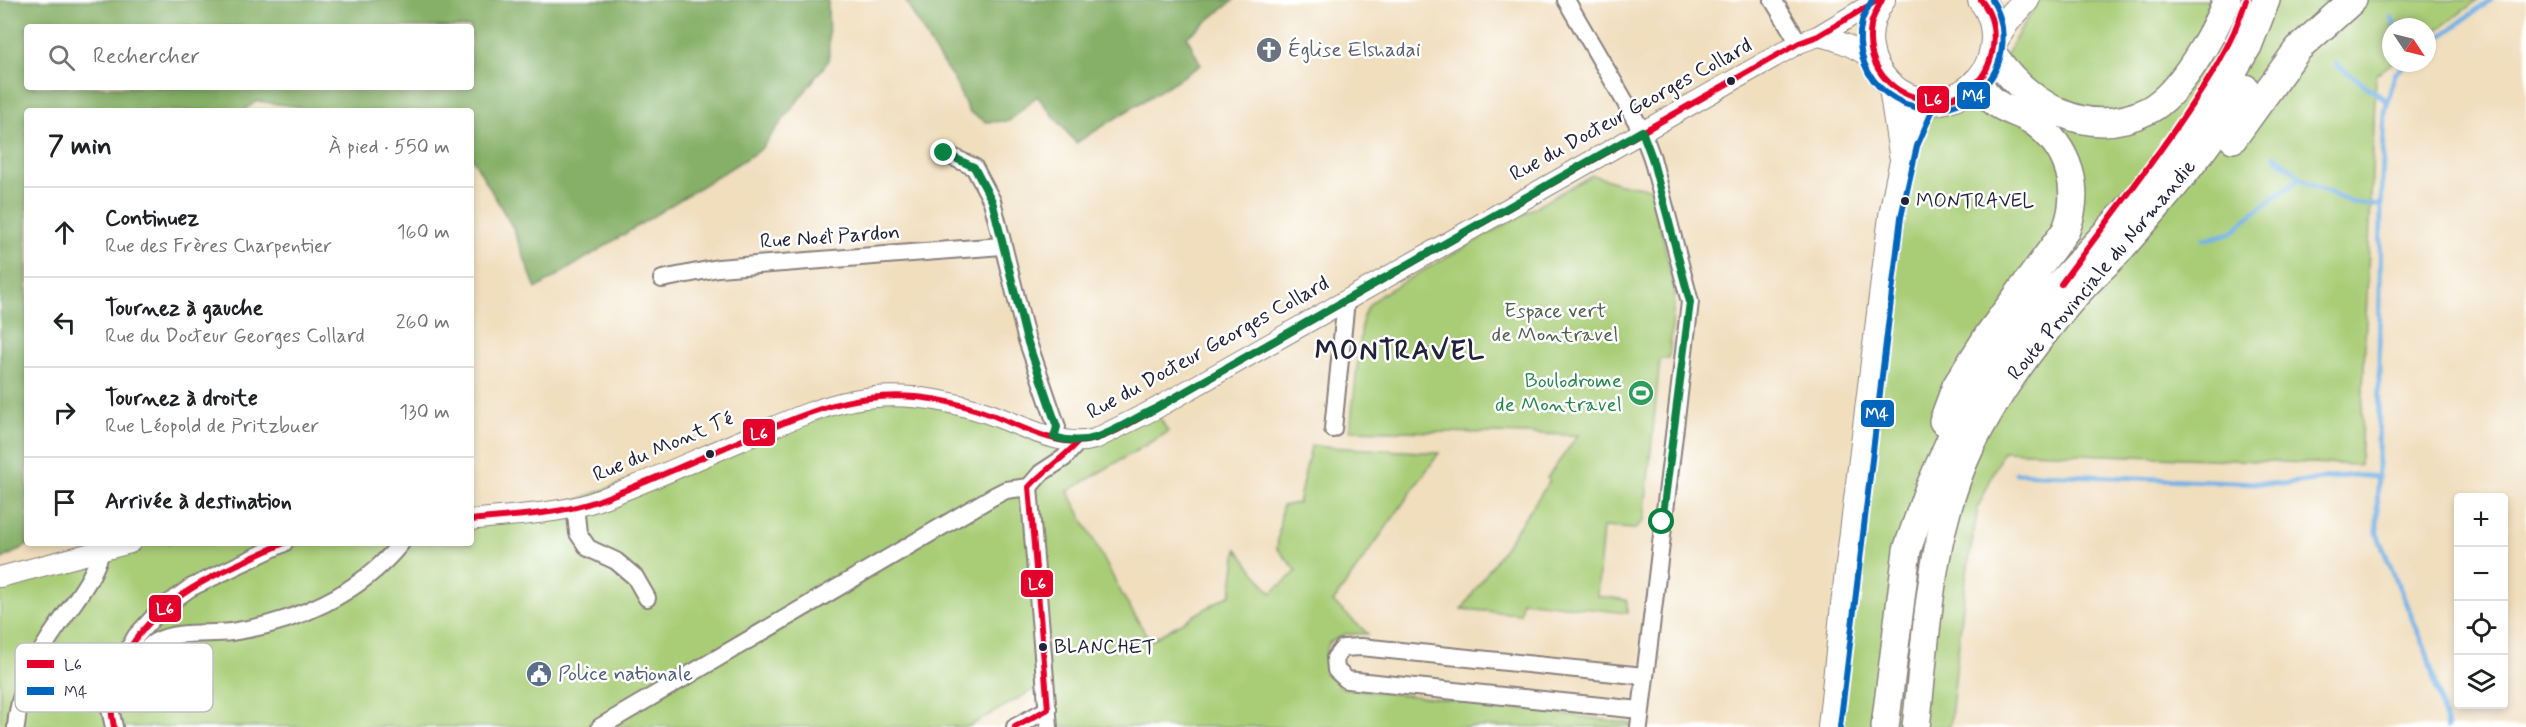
<!DOCTYPE html>
<html lang="fr">
<meta charset="utf-8">
<style>
body{margin:0;font-family:Mynerve,sans-serif;background:#f6f6f6;color:#202124}
.controls{position:absolute;right:18px;bottom:18px;display:grid;overflow:hidden;border-radius:6px;box-shadow:0 3px 9px #0003}
.controls button{width:54px;height:54px;display:grid;place-items:center;padding:0;border:0;border-bottom:2px solid #e0e0e0;background:#fff;color:#202124;font:30px sans-serif}
.compass{position:absolute;left:2382px;top:18px;width:54px;height:54px;border-radius:50%;background:#fff;box-shadow:0 3px 9px #0003;rotate:125deg}
.stop{position:absolute;width:18px;height:18px;margin:-14px;border:4px solid #0b8043;border-radius:50%;background:#fff}
.stop.end{background:#0b8043;border-color:#fff;box-shadow:0 2px 6px #0008}
.list{margin:0;padding:0;list-style:none}
h2{display:flex;justify-content:space-between;align-items:center;height:78px;margin:0;padding:0 24px;font-size:26px}
h2 small{font-size:20px;font-weight:400;color:#757577}
.list li{display:grid;grid-template-columns:39px 1fr auto;gap:18px;align-items:center;box-sizing:border-box;height:90px;padding:0 24px;border-top:2px solid #e0e0e0}
.list b{display:block;font-size:22px;white-space:nowrap}
.list p{margin:0;font-size:20px;white-space:nowrap;color:#757577}
.list em{font-size:20px;font-style:normal;color:#757577}
.icon{flex:none;width:33px;height:33px;fill:none;stroke:currentColor;stroke-width:2;stroke-linecap:round;stroke-linejoin:round}
.map{position:relative;flex:none;width:2526px;height:727px;overflow:hidden}
.search{position:absolute;background:#fff;box-shadow:0 3px 9px #0003;left:24px;top:24px;width:450px;height:66px;display:flex;align-items:center;gap:15px;box-sizing:border-box;padding:0 21px;border-radius:6px;color:#757577;font-size:22px}
.panel{position:absolute;background:#fff;box-shadow:0 3px 9px #0003;left:24px;top:108px;width:450px;height:438px;border-radius:6px}
.map>svg:first-child{display:block}
.green{fill:#a9cd77;stroke:#667859;stroke-width:1.5}
.forest{fill:#86b068;stroke:#546952;stroke-width:1.5;fill-rule:evenodd}
.lines{fill:none;stroke-linecap:round;stroke-linejoin:round}
.stream{stroke:#72b1e5;stroke-width:5}
.minor-casing{stroke:#89807c;stroke-width:20}
.tertiary-casing{stroke:#89807c;stroke-width:22}
.primary-casing{stroke:#89807c;stroke-width:28}
.trunk-casing{stroke:#89807c;stroke-width:30}
.minor{stroke:#fff;stroke-width:16}
.tertiary{stroke:#fff;stroke-width:20}
.primary{stroke:#fff;stroke-width:26}
.trunk{stroke:#fff;stroke-width:27}
.bus-1-casing{stroke:#fff;stroke-width:10}
.bus-2-casing{stroke:#fff;stroke-width:10}
.bus-1{stroke:#e4002b;stroke-width:6}
.bus-2{stroke:#0065bd;stroke-width:6}
.route{stroke:#0b8043;stroke-width:8}
.bus-dot{fill:#22223b;stroke:#fff;stroke-width:2}
.labels{text-anchor:middle;dominant-baseline:central;stroke-width:5;stroke-linejoin:round;paint-order:stroke}
.bus-label{font-size:20px;fill:#22223b;stroke:#fff;text-anchor:start}
.worship-label{font-size:21px;fill:#5b616d;stroke:#fff;text-anchor:start}
.street-label{font-size:21px;fill:#22223b;stroke:#fff}
.park-label{font-size:21px;fill:#515e50;stroke:#fff}
.leisure-label{font-size:21px;fill:#27864d;stroke:#fff;text-anchor:end}
.service-label{font-size:21px;fill:#4e5e75;stroke:#fff;text-anchor:start}
.district-label{font-size:27px;font-weight:bold;letter-spacing:1.5px;fill:#22223b;stroke:#fff}
.key{fill:#fff;stroke:#bdbdc4;stroke-width:1.5}
.key-label{font-size:16px;fill:#22223b}
.line-badge{stroke:#fff;stroke-width:2}
.badge-label{font-size:16px;text-anchor:middle;font-weight:bold;fill:#fff}
</style>
<div class="map">
<svg width="2526" height="727" viewBox="0 0 2526 727">
<rect width="100%" height="100%" fill="#fff"/>
<filter id="ink" filterUnits="userSpaceOnUse"><feTurbulence type="fractalNoise" baseFrequency=".0167" numOctaves="2"/><feDisplacementMap in="SourceGraphic" scale="12" xChannelSelector="R" yChannelSelector="G"/><feConvolveMatrix kernelMatrix="1 2 1 2 8 2 1 2 1" color-interpolation-filters="sRGB"/></filter>
<filter id="wash" filterUnits="userSpaceOnUse"><feTurbulence type="fractalNoise" baseFrequency=".008" numOctaves="4" result="noise"/><feDisplacementMap in="SourceGraphic" scale="24" xChannelSelector="R" yChannelSelector="G"/><feGaussianBlur stdDeviation="1.35" result="paint"/><feColorMatrix in="noise" values="0 0 0 0 0 0 0 0 0 0 0 0 0 0 0 0 0 1.4 0 .05"/><feComposite in="paint" operator="in"/></filter>
<g filter="url(#wash)">
<rect width="100%" height="100%" fill="#f0debd"/>
<!-- green -->
<g class="green">
<path d="M 2039,0 L 2478,0 L 2427,37 L 2427,27 L 2391,27 L 2392,63 L 2376,75 L 2360,465 L 2003,451 L 1978,508 L 1966,577 L 1950,727 L 1825,727 L 1896,131 L 1978,100 Z"/>
<path d="M 1592,175 L 1620,184 L 1652,188 L 1675,292 L 1669,359 L 1660,359 L 1644,520 L 1635,529 L 1603,527 L 1597,596 L 1627,600 L 1627,613 L 1522,601 L 1520,614 L 1462,609 L 1550,481 L 1547,478 L 1578,435 L 1350,430 L 1363,316 L 1370,304 L 1382,294 Z"/>
<path d="M 892,396 L 1066,441 L 1155,409 L 1168,432 L 1068,491 L 1123,596 L 1150,641 L 1231,594 L 1237,549 L 1271,593 L 1297,571 L 1277,548 L 1282,506 L 1298,503 L 1311,446 L 1439,453 L 1333,602 L 1368,634 L 1345,634 L 1329,643 C 1322,665 1323,675 1343,688 L 1521,708 L 1639,725 L 1639,727 L 1031,727 L 1047,709 L 1045,683 L 968,727 L 0,727 L 0,577 L 130,543 L 471,543 L 471,520 L 543,512 L 729,445 Z"/>
</g>
<!-- forest -->
<g class="forest">
<path d="M 0,0 L 828,0 L 829,60 L 760,150 L 536,289 L 513,228 L 471,156 L 471,111 L 327,111 L 257,101 L 243,111 L 27,111 L 27,543 L 32,543 L 0,560 ZM 27,27 L 471,27 L 471,87 L 27,87 Z"/>
<path d="M 905,0 L 1234,0 L 1187,37 L 1201,65 L 1076,143 L 1037,96 L 1009,121 L 986,122 L 969,112 L 953,78 L 935,52 Z"/>
</g>
<g class="lines">
<!-- stream -->
<g class="stream">
<path d="M 2391,17 L 2396,27"/>
<path d="M 2427,47 L 2490,0"/>
<path d="M 2407,63 L 2395,74 L 2385,112 L 2381,206 L 2377,534 L 2427,654 L 2447,727"/>
<path d="M 2336,64 L 2388,102"/>
<path d="M 2275,156 L 2308,183 L 2352,203 L 2381,206"/>
<path d="M 2204,239 C 2244,233 2233,227 2261,207 C 2274,197 2287,189 2300,178"/>
<path d="M 2016,473 L 2282,484 L 2354,475 L 2378,477"/>
</g>
</g>
</g>
<g filter="url(#ink)">
<g class="lines">
<!-- minor casing -->
<g class="minor-casing">
<g id="minor">
<path d="M 1566,0 L 1642,131 L 1652,158 L 1690,302 L 1639,727"/>
<path d="M 1773,0 L 1799,43"/>
<path d="M 944,153 L 974,167 L 992,201 L 1026,337 L 1057,427 L 1054,437"/>
<path d="M 662,279 L 718,268 L 1002,246"/>
<path d="M 1333,429 L 1346,300"/>
<path d="M 1029,487 L 1049,727"/>
<path d="M 575,506 L 578,533 L 588,548 L 616,561 L 635,577 L 647,598"/>
<path d="M 112,690 C 122,678 144,648 155,642 C 177,630 206,635 231,632 C 295,623 360,594 401,543"/>
<path d="M 1640,710 L 1347,680 L 1336,670 L 1335,658 L 1343,648 L 1361,647 L 1644,676"/>
<path d="M 16,727 C 18,691 38,653 59,624 C 75,600 93,580 101,551"/>
<path d="M 114,727 L 110,709 L 112,690 L 121,663 L 136,636 L 161,609 L 190,588 L 284,543"/>
<path d="M 600,727 L 992,497 L 1006,490 L 1029,487 L 1041,473 L 1064,458 L 1078,442"/>
<path d="M 1015,727 L 1048,709"/>
</g>
</g>
<!-- tertiary casing -->
<g class="tertiary-casing">
<g id="tertiary">
<path d="M 1818,36 C 1839,40 1854,47 1872,59"/>
<path d="M 471,520 C 509,515 561,514 596,501 C 653,480 708,454 764,431 C 792,419 823,406 853,400 C 898,391 945,399 987,413 C 1019,424 1063,449 1095,439 L 1155,409 L 1799,43 L 1818,36 L 1878,0"/>
<path d="M 0,577 L 130,543"/>
</g>
</g>
<!-- primary casing -->
<g class="primary-casing">
<g id="primary">
<path d="M 1882,0 C 1839,61 1913,133 1971,87 C 1983,77 1991,63 1993,48 C 1996,31 1992,13 1981,0"/>
<path d="M 1995,40 L 2007,21 L 2026,0"/>
<path d="M 1892,88 L 1902,154"/>
<path d="M 1831,727 L 1844,605 L 1892,216 C 1900,172 1905,141 1927,101"/>
</g>
</g>
<!-- trunk casing -->
<g class="trunk-casing">
<g id="trunk">
<path d="M 1993,54 C 2028,104 2086,142 2149,110 C 2181,93 2214,33 2227,0"/>
<path d="M 2233,139 L 2298,49 L 2353,0"/>
<path d="M 1943,421 L 1956,386 L 1989,334 L 2066,230 C 2082,189 2069,148 2034,122 C 2022,114 2007,111 1996,103 C 1989,98 1982,89 1977,82"/>
<path d="M 1885,727 L 1907,550 L 1927,493 L 1955,429 L 1974,393 L 1996,360 L 2032,314 L 2163,170 L 2212,106 L 2248,46 L 2266,0"/>
<path d="M 1916,727 C 1927,633 1929,535 1970,448 C 1996,393 2034,344 2073,298 C 2087,282 2102,268 2117,253 C 2163,201 2209,147 2245,88"/>
</g>
</g>
<!-- minor -->
<use href="#minor" class="minor"/>
<!-- tertiary -->
<use href="#tertiary" class="tertiary"/>
<!-- primary -->
<use href="#primary" class="primary"/>
<!-- trunk -->
<use href="#trunk" class="trunk"/>
<!-- bus-1 casing -->
<g class="bus-1-casing">
<g id="bus-1">
<path d="M 1882,0 C 1878,8 1872,17 1871,25 C 1858,107 1975,130 1992,53 C 1996,34 1993,15 1981,0"/>
<path d="M 2061,284 C 2098,233 2137,184 2173,132 C 2202,90 2231,50 2246,0"/>
<path d="M 471,520 C 513,515 557,515 597,501 C 652,481 706,455 761,432 C 796,418 831,402 869,398 C 909,393 951,400 989,414 C 1019,425 1052,445 1085,441 C 1109,438 1134,420 1155,409 L 1799,43 L 1818,36 L 1878,0"/>
<path d="M 114,727 C 108,702 112,679 125,656 C 160,593 222,572 284,543"/>
<path d="M 1015,727 L 1048,709 L 1029,487 C 1044,470 1063,459 1078,442"/>
</g>
</g>
<!-- bus-2 casing -->
<g class="bus-2-casing">
<g id="bus-2">
<path d="M 1872,0 C 1869,7 1864,14 1862,21 C 1847,82 1911,129 1966,100 C 1983,91 1995,76 2000,58 C 2005,38 2003,18 1992,0"/>
<path d="M 1840,727 L 1901,217 L 1917,146 L 1935,105"/>
</g>
</g>
<!-- bus-1 -->
<use href="#bus-1" class="bus-1"/>
<!-- bus-2 -->
<use href="#bus-2" class="bus-2"/>
</g>
</g>
<g class="lines" filter="url(#ink)">
<!-- route -->
<path class="route" d="M 944,153 L 974,167 L 992,201 L 1026,337 L 1057,427 L 1054,437 C 1095,450 1119,425 1155,409 L 1642,131 L 1652,158 L 1690,302 L 1662,522"/>
</g>
<!-- icons -->
<defs>
<g id="church-disc" transform="scale(1.35)"><circle r="9.5" fill="#6b7280" stroke="#fff"/><path d="M-1.2-6h2.4v3.5h3.3v2.4h-3.3V6h-2.4V-.1h-3.3v-2.4h3.3Z" fill="#fff"/></g>
<g id="stadium-disc" transform="scale(1.35)"><circle r="9.5" fill="#2e9e5b" stroke="#fff"/><path d="M0-5a6.5 5 0 1 0 0 10a6.5 5 0 1 0 0-10ZM-3.5-1.8h7v3.6h-7Z" fill="#fff"/></g>
<g id="civic-disc" transform="scale(1.35)"><circle r="9.5" fill="#5c6f8a" stroke="#fff"/><path d="M-.6-6.5H3V-4.5H.6V-3L4-1V1h2V6H-6V1h2V-1L-.6-3ZM-1.2 2.5V6h2.4V2.5Z" fill="#fff"/></g>
</defs>
<g fill-rule="evenodd">
<use href="#church-disc" x="1269" y="50"/>
<use href="#stadium-disc" x="1641" y="393"/>
<use href="#civic-disc" x="539" y="674"/>
</g>
<!-- markers -->
<g class="bus-dot">
<circle cx="1731" cy="81" r="5"/>
<circle cx="1905" cy="201" r="5"/>
<circle cx="710" cy="454" r="5"/>
<circle cx="1043" cy="647" r="5"/>
</g>
<g class="labels">
<!-- bus labels -->
<g class="bus-label">
<text x="1916" y="201">MONTRAVEL</text>
<text x="1054" y="647">BLANCHET</text>
</g>
<!-- worship labels -->
<g class="worship-label">
<text x="1288" y="50">Église Elshadai</text>
</g>
<!-- street labels -->
<g class="street-label">
<text transform="translate(1631 110) rotate(-29)">Rue du Docteur Georges Collard</text>
<text transform="translate(830 237) rotate(-4)">Rue Noël Pardon</text>
<text transform="translate(2102 270) rotate(-50)">Route Provinciale du Normandie</text>
<text transform="translate(1208 348) rotate(-29)">Rue du Docteur Georges Collard</text>
<text transform="translate(663 447) rotate(-23)">Rue du Mont Té</text>
</g>
<!-- park labels -->
<g class="park-label">
<text x="1555" y="311">Espace vert<tspan x="1555" dy="24">de Montravel</tspan></text>
</g>
<!-- leisure labels -->
<g class="leisure-label">
<text x="1622" y="381">Boulodrome<tspan x="1622" dy="24">de Montravel</tspan></text>
</g>
<!-- service labels -->
<g class="service-label">
<text x="558" y="674">Police nationale</text>
</g>
<!-- district labels -->
<g class="district-label">
<text x="1400" y="351">MONTRAVEL</text>
</g>
</g>
<!-- legend -->
<rect x="15" y="643" width="198" height="69" rx="9" class="key"/>
<rect x="27" y="660" width="27" height="8" fill="#e4002b"/>
<rect x="27" y="687" width="27" height="8" fill="#0065bd"/>
<g class="key-label">
<text x="64" y="670">L6</text>
<text x="64" y="697">M4</text>
</g>
<g class="line-badge">
<rect x="1956" y="81" width="35" height="29" rx="6" fill="#0065bd"/>
<rect x="1916" y="85" width="34" height="29" rx="6" fill="#e4002b"/>
<rect x="1860" y="399" width="35" height="29" rx="6" fill="#0065bd"/>
<rect x="742" y="418" width="34" height="29" rx="6" fill="#e4002b"/>
<rect x="1020" y="569" width="34" height="29" rx="6" fill="#e4002b"/>
<rect x="148" y="594" width="34" height="29" rx="6" fill="#e4002b"/>
</g>
<g class="badge-label">
<text x="1974" y="101">M4</text>
<text x="1933" y="105">L6</text>
<text x="1877" y="419">M4</text>
<text x="759" y="439">L6</text>
<text x="1037" y="589">L6</text>
<text x="165" y="614">L6</text>
</g>
</svg>
<div class="controls">
<button>+</button>
<button>−</button>
<button><svg class="icon" aria-label="locate" viewBox="0 0 24 24"><circle cx="12" cy="12" r="6"/><path d="M12 2v4M12 18v4M2 12h4M18 12h4"/></svg></button>
<button><svg class="icon" aria-label="layers" viewBox="0 0 24 24"><path d="M12 4l9 5-9 5-9-5zM3 14l9 5 9-5"/></svg></button>
</div>
<svg class="compass" viewBox="-18 -18 36 36"><path d="M0-13l5 13h-10z" fill="#e53935"/><path d="M0 13l5-13h-10z" fill="#757577"/></svg>
<div class="stop" style="left:1662px;top:522px"></div>
<div class="stop end" style="left:944px;top:153px"></div>
<div class="search"><svg class="icon" aria-label="search" viewBox="0 0 24 24"><circle cx="10" cy="10" r="6"/><path d="M15 15l6 6"/></svg>Rechercher</div>
<section class="panel">
<h2>7 min<small>À pied · 550 m</small></h2>
<ul class="list">
<li><svg class="icon" aria-label="ahead" viewBox="0 0 24 24"><path d="M12 20V5M6 11l6-6 6 6"/></svg><div><b>Continuez</b><p>Rue des Frères Charpentier</p></div><em>160 m</em></li>
<li><svg class="icon" aria-label="left" viewBox="0 0 24 24"><path d="M17 20v-9H6M10 6l-5 5 5 5"/></svg><div><b>Tournez à gauche</b><p>Rue du Docteur Georges Collard</p></div><em>260 m</em></li>
<li><svg class="icon" aria-label="right" viewBox="0 0 24 24"><path d="M7 20v-9h11M14 6l5 5-5 5"/></svg><div><b>Tournez à droite</b><p>Rue Léopold de Pritzbuer</p></div><em>130 m</em></li>
<li><svg class="icon" aria-label="arrive" viewBox="0 0 24 24"><path d="M6 21V4h12l-3 4 3 4H6"/></svg><div><b>Arrivée à destination</b></div></li>
</ul>
</section>
</div>
